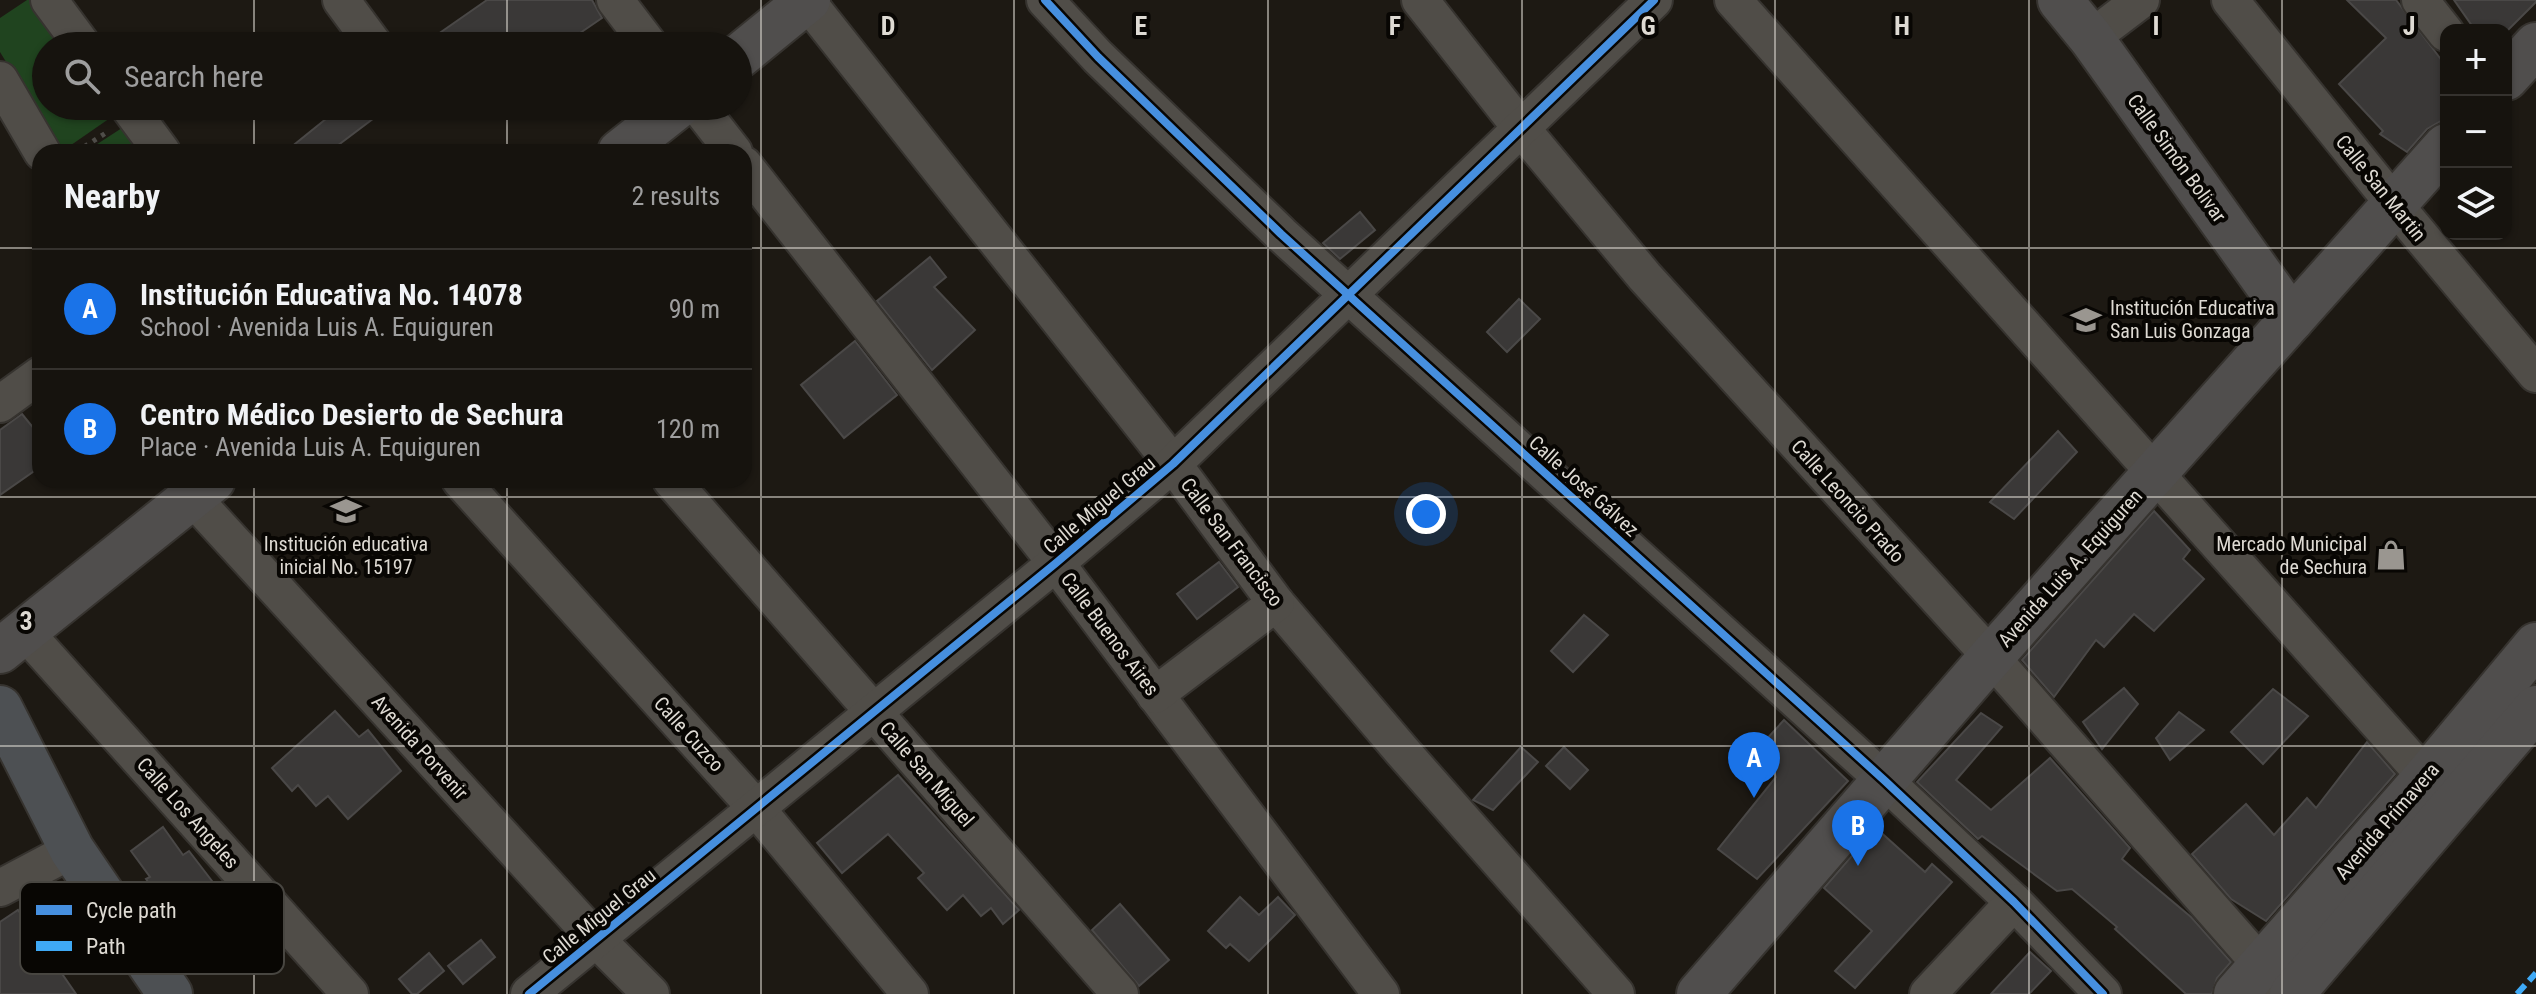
<!DOCTYPE html>
<meta charset="utf-8">
<style>
body{margin:0;font-family:"Roboto Condensed",sans-serif;background:#1f1c17;color:#f1f3f6}
.controls{position:absolute;right:24px;top:24px;display:grid;overflow:hidden;border-radius:16px;box-shadow:0 2px 6px #0004}
.controls button{width:72px;height:72px;display:grid;place-items:center;padding:0;border:0;border-bottom:2px solid #35322e;background:#16130e;color:#f1f3f6;font:40px sans-serif}
.you{position:absolute;left:1426px;top:514px;width:28px;height:28px;margin:-20px;border:6px solid #fff;border-radius:50%;background:#1a73e8;box-shadow:0 0 0 12px #1a73e833}
.badge{display:grid;place-items:center;width:52px;height:52px;border-radius:50%;background:#1a73e8;color:#fff;font-size:26px;font-weight:700}
.pin{position:absolute;translate:-50% -66px;filter:drop-shadow(0 2px 4px #0008)}
.pin::after{content:'';position:absolute;top:42px;width:28px;height:24px;background:inherit;clip-path:polygon(0 0,100% 0,50% 100%)}
.list{margin:0;padding:0;list-style:none}
h2{display:flex;justify-content:space-between;align-items:center;height:104px;margin:0;padding:0 32px;font-size:34px}
h2 small{font-size:26px;font-weight:400;color:#9e9e9e}
.list li{display:grid;grid-template-columns:52px 1fr auto;gap:24px;align-items:center;box-sizing:border-box;height:120px;padding:0 32px;border-top:2px solid #35322e}
.list b{display:block;font-size:30px;white-space:nowrap}
.list p{margin:0;font-size:26px;white-space:nowrap;color:#9e9e9e}
.list em{font-size:26px;font-style:normal;color:#9e9e9e}
.icon{flex:none;width:44px;height:44px;fill:none;stroke:currentColor;stroke-width:2;stroke-linecap:round;stroke-linejoin:round}
.map{position:relative;flex:none;width:2536px;height:994px;overflow:hidden}
.search{position:absolute;background:#16130e;box-shadow:0 2px 6px #0004;left:32px;top:32px;width:720px;height:88px;display:flex;align-items:center;gap:20px;box-sizing:border-box;padding:0 28px;border-radius:44px;color:#9e9e9e;font-size:30px}
.panel{position:absolute;background:#16130e;box-shadow:0 2px 6px #0004;left:32px;top:144px;width:720px;height:344px;border-radius:24px}
.map>svg:first-child{display:block}
.green{fill:#20441f}
.building{fill:#3a3837;stroke:#4a4847;stroke-width:2}
.lines{fill:none;stroke-linecap:round;stroke-linejoin:round}
.street-casing{stroke:#36332f;stroke-width:40}
.secondary-casing{stroke:#36332f;stroke-width:48}
.primary-casing{stroke:#36332f;stroke-width:48}
.path{stroke:#4f4d49;stroke-width:5;stroke-dasharray:4 6;stroke-linecap:butt}
.street{stroke:#504d48;stroke-width:36}
.secondary{stroke:#504e4d;stroke-width:44}
.primary{stroke:#4d5053;stroke-width:44}
.quiet{stroke:#3fa9f5;stroke-width:6;stroke-dasharray:12 6;stroke-linecap:butt}
.cycleway-casing{stroke:#080603;stroke-width:13}
.cycleway{stroke:#468fdf;stroke-width:8}
.grid{fill:none;stroke:#dedad3;stroke-width:2;stroke-opacity:0.55}
.labels{text-anchor:middle;dominant-baseline:central;stroke-width:8;stroke-linejoin:round;paint-order:stroke}
.street-label{font-size:20px;fill:#dedad3;stroke:#080603}
.poi-label{font-size:20px;fill:#dedad3;stroke:#080603;text-anchor:start}
.key{fill:#080603;stroke:#484641;stroke-width:2}
.key-label{font-size:22px;fill:#dedad3}
.grid-label{font-size:26px;text-anchor:middle;font-weight:bold;fill:#dedad3;stroke:#080603;stroke-width:8;stroke-linejoin:round;paint-order:stroke}
</style>
<div class="map">
<svg width="2536" height="994" viewBox="0 0 2536 994">
<rect width="100%" height="100%" fill="#1d1913"/>
<!-- green -->
<g class="green">
<path d="M 27,0 L 34,0 L 65,46 L 46,46 L 46,106 L 106,106 L 113,116 L 61,152 L 0,52 L 0,18 Z"/>
<path d="M 125,126 L 145,152 L 85,152 Z"/>
</g>
<!-- building -->
<g class="building">
<path d="M 487,0 L 592,0 L 602,18 L 561,46 L 421,46 Z"/>
<path d="M 2347,0 L 2396,0 L 2446,66 L 2446,118 L 2427,129 L 2407,152 L 2380,134 L 2383,131 L 2339,84 L 2386,38 Z"/>
<path d="M 2454,0 L 2536,0 L 2536,2 L 2508,30 L 2475,30 Z"/>
<path d="M 342,106 L 390,106 L 329,152 L 285,152 Z"/>
<path d="M 1360,212 L 1375,230 L 1340,259 L 1323,243 Z"/>
<path d="M 930,257 L 946,277 L 934,287 L 975,330 L 932,370 L 877,301 Z"/>
<path d="M 1519,299 L 1540,319 L 1507,352 L 1487,332 Z"/>
<path d="M 855,341 L 897,395 L 844,438 L 801,385 Z"/>
<path d="M 22,414 L 40,436 L 40,467 L 0,495 L 0,430 Z"/>
<path d="M 2058,431 L 2077,452 L 2014,519 L 1990,502 Z"/>
<path d="M 2154,511 L 2190,550 L 2183,559 L 2204,579 L 2154,631 L 2134,614 L 2104,647 L 2096,640 L 2054,697 L 2022,660 Z"/>
<path d="M 1219,562 L 1238,587 L 1197,619 L 1177,594 Z"/>
<path d="M 1584,615 L 1608,635 L 1573,672 L 1551,651 Z"/>
<path d="M 2124,688 L 2138,704 L 2102,749 L 2083,722 Z"/>
<path d="M 2273,689 L 2308,716 L 2263,764 L 2231,732 Z"/>
<path d="M 335,711 L 359,737 L 368,730 L 401,771 L 348,819 L 328,796 L 316,806 L 298,785 L 292,791 L 272,768 Z"/>
<path d="M 2179,712 L 2204,730 L 2170,760 L 2156,738 Z"/>
<path d="M 1981,713 L 2002,727 L 1956,780 L 1991,810 L 2050,758 L 2130,848 L 2122,859 L 2191,917 L 2231,962 L 2217,978 L 2212,994 L 2186,994 L 2115,929 L 2117,927 L 2072,889 L 2057,891 L 1982,836 L 1978,839 L 1917,782 Z"/>
<path d="M 1784,720 L 1848,781 L 1757,879 L 1718,849 L 1776,777 L 1764,742 Z"/>
<path d="M 2367,742 L 2395,774 L 2266,921 L 2231,899 L 2192,854 L 2246,804 L 2274,835 L 2307,798 L 2316,808 Z"/>
<path d="M 1521,747 L 1538,762 L 1493,810 L 1473,800 Z"/>
<path d="M 1564,747 L 1588,770 L 1570,789 L 1546,766 Z"/>
<path d="M 898,775 L 1019,910 L 1003,924 L 991,908 L 981,916 L 963,895 L 947,910 L 918,878 L 924,873 L 888,834 L 842,873 L 817,843 Z"/>
<path d="M 163,827 L 183,855 L 189,851 L 212,881 L 170,914 L 146,879 L 150,877 L 131,851 Z"/>
<path d="M 1876,828 L 1925,872 L 1932,864 L 1952,882 L 1855,988 L 1835,971 L 1872,931 L 1824,888 Z"/>
<path d="M 1240,897 L 1259,915 L 1278,897 L 1295,915 L 1249,961 L 1230,944 L 1226,948 L 1208,931 Z"/>
<path d="M 1120,904 L 1169,960 L 1139,986 L 1092,930 Z"/>
<path d="M 18,910 L 76,994 L 0,994 L 0,922 Z"/>
<path d="M 481,940 L 495,957 L 463,984 L 448,966 Z"/>
<path d="M 2030,952 L 2051,971 L 2029,994 L 1991,994 Z"/>
<path d="M 429,953 L 444,971 L 417,994 L 412,994 L 399,979 Z"/>
</g>
<g class="lines">
<!-- street casing -->
<g class="street-casing">
<g id="street">
<path d="M 49,0 L 83,46"/>
<path d="M 341,0 L 375,46"/>
<path d="M 615,0 L 650,46"/>
<path d="M 806,0 L 1173,464 L 1276,603 L 1402,751 L 1616,994"/>
<path d="M 1045,0 L 1098,57 L 1281,234 L 1884,780 L 2014,902 L 2103,994"/>
<path d="M 1420,0 L 1521,128 L 1645,277 L 1991,657 L 2278,984"/>
<path d="M 1733,0 L 2426,777"/>
<path d="M 2230,0 L 2394,204 L 2536,374"/>
<path d="M 2420,0 L 2446,33"/>
<path d="M 2091,38 L 2141,0"/>
<path d="M 0,80 L 42,152"/>
<path d="M 128,106 L 162,152"/>
<path d="M 698,106 L 734,152"/>
<path d="M 744,165 L 1056,563 L 1381,994"/>
<path d="M 0,404 L 40,375"/>
<path d="M 460,480 L 756,808 L 910,994"/>
<path d="M 671,480 L 1120,994"/>
<path d="M 192,497 L 596,939 L 651,994"/>
<path d="M 25,632 L 350,994"/>
<path d="M 1155,695 L 1276,603"/>
<path d="M 0,888 L 72,850"/>
<path d="M 529,994 L 1056,563 L 1173,464 L 1654,0"/>
<path d="M 1928,994 L 2014,902"/>
</g>
</g>
<!-- secondary casing -->
<g class="secondary-casing">
<g id="secondary">
<path d="M 2060,0 L 2091,38 L 2292,319"/>
<path d="M 738,57 L 808,0"/>
<path d="M 2506,78 L 2536,45"/>
<path d="M 620,152 L 678,106"/>
<path d="M 0,651 L 213,480"/>
<path d="M 1699,994 L 1991,657 L 2446,146"/>
<path d="M 2236,994 L 2426,777 L 2536,645"/>
<path d="M 2292,994 L 2536,708"/>
</g>
</g>
<!-- primary casing -->
<g class="primary-casing">
<path id="primary" d="M 0,708 L 72,850 L 170,994"/>
</g>
<!-- path -->
<path class="path" d="M 76,152 L 109,131"/>
<!-- street -->
<use href="#street" class="street"/>
<!-- secondary -->
<use href="#secondary" class="secondary"/>
<!-- primary -->
<use href="#primary" class="primary"/>
<!-- quiet -->
<path class="quiet" d="M 2517,994 L 2536,973"/>
<!-- cycleway casing -->
<g class="cycleway-casing">
<g id="cycleway">
<path d="M 1045,0 L 1098,57 L 1281,234 L 1884,780 L 2014,902 L 2103,994"/>
<path d="M 529,994 L 1056,563 L 1173,464 L 1654,0"/>
</g>
</g>
<!-- cycleway -->
<use href="#cycleway" class="cycleway"/>
</g>
<!-- grid -->
<path class="grid" d="M 254,0 L 254,46M 507,0 L 507,46M 761,0 L 761,994M 1014,0 L 1014,994M 1268,0 L 1268,994M 1522,0 L 1522,994M 1775,0 L 1775,994M 2029,0 L 2029,994M 2282,0 L 2282,994M 254,106 L 254,152M 507,106 L 507,152M 0,248 L 40,248M 744,248 L 2536,248M 254,480 L 254,994M 507,480 L 507,994M 0,497 L 2536,497M 0,746 L 2536,746"/>
<!-- icons -->
<defs>
<g id="school-bare" transform="scale(2.4)"><path d="M0-5L7-2L0 1L-7-2ZM-4 1L0 2.5L4 1V4Q0 6-4 4Z" fill="#9a9690" stroke="#080603" stroke-width="2.5" paint-order="stroke"/></g>
<g id="shop-bare" transform="scale(2.4)"><path d="M-5-2.5h2.3a2.7 3.5 0 0 1 5.4 0H5L5.5 6h-11ZM-1.5-2.5h3a1.5 2.3 0 0 0-3 0Z" fill="#9a9690" stroke="#080603" stroke-width="2.5" paint-order="stroke"/></g>
</defs>
<g fill-rule="evenodd">
<use href="#school-bare" x="2086" y="320"/>
<use href="#school-bare" x="346" y="511"/>
<use href="#shop-bare" x="2391" y="555"/>
</g>
<g class="labels">
<!-- street labels -->
<g class="street-label">
<text transform="translate(2177 158) rotate(54)">Calle Simón Bolivar</text>
<text transform="translate(2381 188) rotate(51)">Calle San Martin</text>
<text transform="translate(1584 486) rotate(42)">Calle José Gálvez</text>
<text transform="translate(1848 501) rotate(48)">Calle Leoncio Prado</text>
<text transform="translate(1099 505) rotate(-40)">Calle Miguel Grau</text>
<text transform="translate(1232 542) rotate(53)">Calle San Francisco</text>
<text transform="translate(2070 568) rotate(-48)">Avenida Luis A. Equiguren</text>
<text transform="translate(1110 634) rotate(53)">Calle Buenos Aires</text>
<text transform="translate(689 734) rotate(48)">Calle Cuzco</text>
<text transform="translate(420 747) rotate(48)">Avenida Porvenir</text>
<text transform="translate(927 774) rotate(49)">Calle San Miguel</text>
<text transform="translate(188 813) rotate(48)">Calle Los Angeles</text>
<text transform="translate(2387 821) rotate(-49)">Avenida Primavera</text>
<text transform="translate(599 916) rotate(-39)">Calle Miguel Grau</text>
</g>
<!-- poi labels -->
<g class="poi-label">
<text x="2110" y="308">Institución Educativa<tspan x="2110" dy="23">San Luis Gonzaga</tspan></text>
<text x="346" y="544" text-anchor="middle">Institución educativa<tspan x="346" dy="23">inicial No. 15197</tspan></text>
<text x="2367" y="544" text-anchor="end">Mercado Municipal<tspan x="2367" dy="23">de Sechura</tspan></text>
</g>
</g>
<!-- legend -->
<rect x="20" y="882" width="264" height="92" rx="12" class="key"/>
<rect x="36" y="905" width="36" height="10" fill="#468fdf"/>
<rect x="36" y="941" width="36" height="10" fill="#3fa9f5"/>
<g class="key-label">
<text x="86" y="918">Cycle path</text>
<text x="86" y="954">Path</text>
</g>
<g class="grid-label">
<text x="888" y="35">D</text>
<text x="1141" y="35">E</text>
<text x="1395" y="35">F</text>
<text x="1648" y="35">G</text>
<text x="1902" y="35">H</text>
<text x="2156" y="35">I</text>
<text x="2409" y="35">J</text>
<text x="26" y="630">3</text>
</g>
</svg>
<div class="controls">
<button>+</button>
<button>−</button>
<button><svg class="icon" aria-label="layers" viewBox="0 0 24 24"><path d="M12 4l9 5-9 5-9-5zM3 14l9 5 9-5"/></svg></button>
</div>
<div class="you"></div>
<div class="pin badge" style="left:1754px;top:798px">A</div>
<div class="pin badge" style="left:1858px;top:866px">B</div>
<div class="search"><svg class="icon" aria-label="search" viewBox="0 0 24 24"><circle cx="10" cy="10" r="6"/><path d="M15 15l6 6"/></svg>Search here</div>
<section class="panel">
<h2>Nearby<small>2 results</small></h2>
<ul class="list">
<li><span class="badge">A</span><div><b>Institución Educativa No. 14078</b><p>School · Avenida Luis A. Equiguren</p></div><em>90 m</em></li>
<li><span class="badge">B</span><div><b>Centro Médico Desierto de Sechura</b><p>Place · Avenida Luis A. Equiguren</p></div><em>120 m</em></li>
</ul>
</section>
</div>
